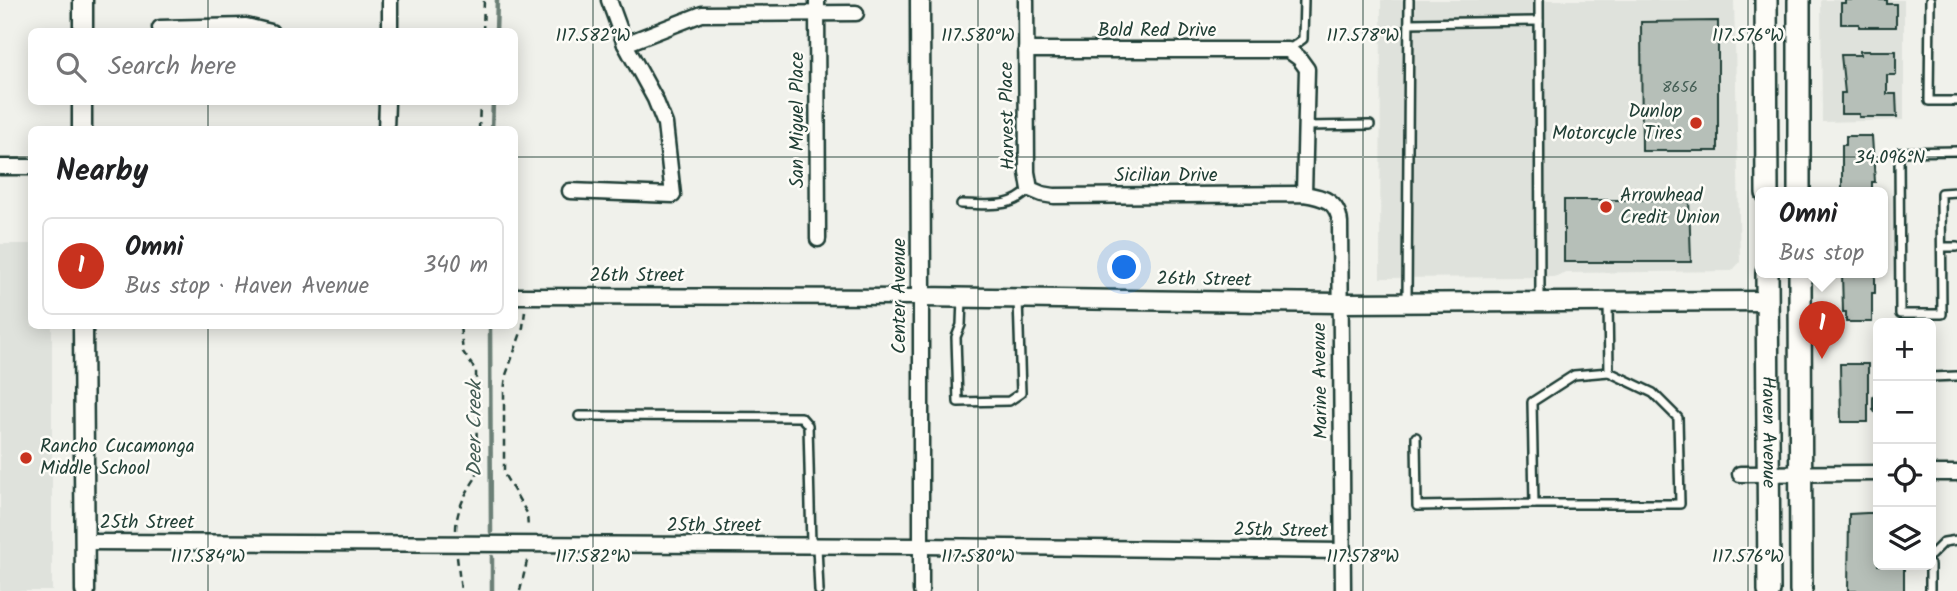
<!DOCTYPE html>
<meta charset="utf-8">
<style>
body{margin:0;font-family:Kalam,sans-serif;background:#f6f6f6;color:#202124}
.controls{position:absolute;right:21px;bottom:21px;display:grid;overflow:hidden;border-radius:10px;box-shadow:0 4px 18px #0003}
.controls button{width:63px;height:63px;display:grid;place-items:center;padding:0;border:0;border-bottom:2px solid #e0e0e0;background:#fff;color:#202124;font:35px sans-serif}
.you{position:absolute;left:1125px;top:268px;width:24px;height:24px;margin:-18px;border:5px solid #fff;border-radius:50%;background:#1a73e8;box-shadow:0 0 0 10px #1a73e833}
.badge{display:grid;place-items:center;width:46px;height:46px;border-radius:50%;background:#c8321e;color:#fff;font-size:23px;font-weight:700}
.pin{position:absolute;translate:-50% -58px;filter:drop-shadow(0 2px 4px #0008)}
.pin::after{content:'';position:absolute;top:37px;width:24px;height:21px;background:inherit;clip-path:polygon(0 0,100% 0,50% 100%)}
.popup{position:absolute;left:1755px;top:187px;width:133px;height:91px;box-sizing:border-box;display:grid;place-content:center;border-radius:10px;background:#fff;filter:drop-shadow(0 2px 5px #0005);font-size:23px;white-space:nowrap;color:#757577}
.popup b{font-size:26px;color:#202124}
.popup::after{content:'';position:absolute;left:50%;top:100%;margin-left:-14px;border:14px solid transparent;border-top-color:#fff}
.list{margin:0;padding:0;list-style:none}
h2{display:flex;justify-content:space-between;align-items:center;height:91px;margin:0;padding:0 28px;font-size:30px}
h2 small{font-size:23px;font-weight:400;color:#757577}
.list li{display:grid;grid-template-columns:46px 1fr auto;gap:21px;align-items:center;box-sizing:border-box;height:98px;margin:0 14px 14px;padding:0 14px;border:2px solid #e0e0e0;border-radius:10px}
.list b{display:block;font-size:26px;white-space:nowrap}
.list p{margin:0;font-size:23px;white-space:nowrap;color:#757577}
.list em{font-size:23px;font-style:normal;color:#757577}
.icon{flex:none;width:38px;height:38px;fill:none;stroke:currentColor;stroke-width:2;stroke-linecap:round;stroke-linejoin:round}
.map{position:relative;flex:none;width:1957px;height:591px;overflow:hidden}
.search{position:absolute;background:#fff;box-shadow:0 4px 18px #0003;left:28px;top:28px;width:490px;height:77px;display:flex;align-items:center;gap:18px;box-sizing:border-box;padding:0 24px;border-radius:10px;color:#757577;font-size:26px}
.panel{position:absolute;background:#fff;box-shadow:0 4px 18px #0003;left:28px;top:126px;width:490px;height:203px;border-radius:10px}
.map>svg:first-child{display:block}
.built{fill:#dfe2dc}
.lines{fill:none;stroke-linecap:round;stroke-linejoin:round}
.stream{stroke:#6c8077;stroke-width:4.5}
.building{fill:#b6bfb8;stroke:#1f3d34;stroke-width:2}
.service-casing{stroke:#1f3d34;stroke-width:12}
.minor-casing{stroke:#1f3d34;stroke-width:19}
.tertiary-casing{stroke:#1f3d34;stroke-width:23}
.primary-casing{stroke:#1f3d34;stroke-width:26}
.path{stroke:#1f3d34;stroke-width:2.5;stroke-dasharray:7 5;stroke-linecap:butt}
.service{stroke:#fdfcf7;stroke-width:7}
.minor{stroke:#fdfcf7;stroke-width:14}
.tertiary{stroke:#fdfcf7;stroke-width:18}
.primary{stroke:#fdfcf7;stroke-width:21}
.ticks{fill:none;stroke:#1f3d34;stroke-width:2;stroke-opacity:0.45}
.poi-dot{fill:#c8321e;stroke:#fdfcf7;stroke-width:2.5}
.labels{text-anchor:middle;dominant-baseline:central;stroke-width:5;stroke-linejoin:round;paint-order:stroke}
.number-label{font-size:16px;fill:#455e55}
.street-label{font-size:19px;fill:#1f3d34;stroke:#fdfcf7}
.poi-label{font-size:19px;fill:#1f3d34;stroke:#fdfcf7;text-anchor:start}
.water-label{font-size:21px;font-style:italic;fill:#455e56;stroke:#fdfcf7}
.ticks-label{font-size:18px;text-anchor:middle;fill:#1f3d34;stroke:#fdfcf7;stroke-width:5;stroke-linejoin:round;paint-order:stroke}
</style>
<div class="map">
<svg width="1957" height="591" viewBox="0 0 1957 591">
<rect width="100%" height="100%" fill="#f0f1eb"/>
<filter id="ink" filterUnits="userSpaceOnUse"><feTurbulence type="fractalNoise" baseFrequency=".0143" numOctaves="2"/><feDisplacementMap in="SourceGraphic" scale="14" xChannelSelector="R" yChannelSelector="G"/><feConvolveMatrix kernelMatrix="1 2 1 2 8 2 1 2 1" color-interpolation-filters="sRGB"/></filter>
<g filter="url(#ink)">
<!-- built -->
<g class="built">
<path d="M 1381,0 L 1734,0 L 1740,262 L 1732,271 L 1567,273 L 1553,277 L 1380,278 Z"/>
<path d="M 1821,0 L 1904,0 L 1904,120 L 1822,122 Z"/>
<path d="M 0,244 L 31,244 L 32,326 L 52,326 L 52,591 L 0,591 Z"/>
</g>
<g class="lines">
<!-- stream -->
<g class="stream">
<path d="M 496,32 L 497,0"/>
<path d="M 492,130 L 493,102"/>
<path d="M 490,326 L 491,532"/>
<path d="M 492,557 L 492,591"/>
</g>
</g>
<!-- building -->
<g class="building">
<path d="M 1845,0 L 1887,0 L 1887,4 L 1896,4 L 1896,27 L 1859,27 L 1859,24 L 1841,24 L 1841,3 L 1845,3 Z"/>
<path d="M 1718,21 L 1718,151 L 1642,151 L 1641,22 Z"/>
<path d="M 1860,51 L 1896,51 L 1896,75 L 1887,75 L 1887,94 L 1896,94 L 1897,117 L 1859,117 L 1859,114 L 1841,114 L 1841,93 L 1845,93 L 1841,55 L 1860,55 Z"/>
<path d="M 1846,136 L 1872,136 L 1875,182 L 1872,182 L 1872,193 L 1842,193 L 1842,145 L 1846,145 Z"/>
<path d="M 1564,200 L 1689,200 L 1691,262 L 1564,262 Z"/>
<path d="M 1842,273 L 1875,275 L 1875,293 L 1872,293 L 1872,322 L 1846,322 L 1846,312 L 1843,312 Z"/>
<path d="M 1840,364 L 1868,364 L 1868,422 L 1841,422 Z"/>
<path d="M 1867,513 L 1878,513 L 1878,565 L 1904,566 L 1904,591 L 1848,591 L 1849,514 Z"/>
</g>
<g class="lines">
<!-- service casing -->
<g class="service-casing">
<g id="service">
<path d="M 1539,0 L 1540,300"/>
<path d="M 1930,0 L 1929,101 L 1957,101"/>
<path d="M 1409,23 L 1539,21"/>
<path d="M 1288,50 L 1303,39 L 1304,0"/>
<path d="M 1306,126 L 1370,125"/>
<path d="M 1957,151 L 1899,152 L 1900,314 L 1942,314 L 1941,193 L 1957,192"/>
<path d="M 961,204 C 988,204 1010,210 1030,189"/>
<path d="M 1942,247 L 1957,247"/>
<path d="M 962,298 L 961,325 L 956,337 L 958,402 L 1009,401 L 1021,393 L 1018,299"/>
<path d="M 1407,301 L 1409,0"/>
<path d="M 1931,377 L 1957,376"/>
<path d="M 1878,398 L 1878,408"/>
<path d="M 579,416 L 801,417 L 808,425 L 811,545"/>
<path d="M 1416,437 L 1417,506 L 1534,504 L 1532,402 L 1574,375 L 1609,372 L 1608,303"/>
<path d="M 1534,504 L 1680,504 L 1678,418 L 1653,393 L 1609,372"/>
<path d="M 817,546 L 819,591"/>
<path d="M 1931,555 L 1944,542 L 1957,540"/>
<path d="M 1930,565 L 1930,591"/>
</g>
</g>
<!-- minor casing -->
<g class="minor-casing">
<g id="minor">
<path d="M 817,0 L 818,239"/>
<path d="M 1026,0 L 1027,172 L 1030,189 L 1042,194 L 1054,196 L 1304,194 C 1323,197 1338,201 1340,223 L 1343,591"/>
<path d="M 160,28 L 246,26 L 271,32"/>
<path d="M 390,32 L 390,0"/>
<path d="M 625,44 L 702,14 L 856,13"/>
<path d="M 1026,50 L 1288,50 L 1299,58 L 1307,69 L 1304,194"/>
<path d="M 386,130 L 387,102"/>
<path d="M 0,167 L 32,167"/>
<path d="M 570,191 L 673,195 L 665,124 L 655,99 L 625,44 L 609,0"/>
<path d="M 514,296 L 921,297 L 921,591"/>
<path d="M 1931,473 L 1957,473"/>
<path d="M 1740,474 L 1878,473"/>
<path d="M 85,542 L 921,546 L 1343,551"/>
</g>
</g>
<!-- tertiary casing -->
<g class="tertiary-casing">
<g id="tertiary">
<path d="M 920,0 L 921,297 L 1339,303 L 1768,301"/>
<path d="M 83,32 L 83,0"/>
<path d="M 82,130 L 82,102"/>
<path d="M 83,326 L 85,591"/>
</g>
</g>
<!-- primary casing -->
<g class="primary-casing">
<g id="primary">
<path d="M 1766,0 L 1767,193"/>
<path d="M 1799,0 L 1799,193"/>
<path id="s1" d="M 1767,273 L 1769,591"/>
<path d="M 1800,273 L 1801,591"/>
</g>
</g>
<!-- path -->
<g class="path">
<path d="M 483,32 L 484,0"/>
<path d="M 479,130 L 480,102"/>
<path d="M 525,311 L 523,327 L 506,375 L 504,392 L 504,474 L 527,513 L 528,529"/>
<path d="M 456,530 C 456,510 466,492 477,476 L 476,371 L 463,352 L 460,326"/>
<path d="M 457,557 L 461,591"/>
<path d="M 520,591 L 528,557"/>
</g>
<!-- service -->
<use href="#service" class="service"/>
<!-- minor -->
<use href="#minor" class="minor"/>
<!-- tertiary -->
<use href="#tertiary" class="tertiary"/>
<!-- primary -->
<use href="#primary" class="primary"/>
</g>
</g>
<!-- ticks -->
<path class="ticks" d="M 208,0 L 208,32M 593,0 L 593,591M 978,0 L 978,591M 1363,0 L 1363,591M 1748,0 L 1748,591M 208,102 L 208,130M 0,157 L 32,157M 514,157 L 1957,157M 208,326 L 208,591"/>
<!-- markers -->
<g class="poi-dot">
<circle cx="1696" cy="123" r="7"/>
<circle cx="1606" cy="207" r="7"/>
<circle cx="26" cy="458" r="7"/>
</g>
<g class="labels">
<!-- number labels -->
<g class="number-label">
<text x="1680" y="87">8656</text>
</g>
<!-- street labels -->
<g class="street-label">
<text x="1157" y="31">Bold Red Drive</text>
<text transform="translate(1008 116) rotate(-91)">Harvest Place</text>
<text transform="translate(798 120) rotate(-90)">San Miguel Place</text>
<text x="1166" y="176">Sicilian Drive</text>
<text x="637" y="276">26th Street</text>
<text transform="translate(1204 280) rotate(1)">26th Street</text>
<text transform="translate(900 296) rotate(-90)">Center Avenue</text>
<text transform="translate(1321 381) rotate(-91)">Marine Avenue</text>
<text stroke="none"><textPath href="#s1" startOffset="159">Haven Avenue</textPath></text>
<text x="147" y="523">25th Street</text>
<text x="714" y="526">25th Street</text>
<text transform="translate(1281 531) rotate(1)">25th Street</text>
</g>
<!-- poi labels -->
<g class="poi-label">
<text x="1682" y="112" text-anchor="end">Dunlop<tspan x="1682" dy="22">Motorcycle Tires</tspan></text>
<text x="1620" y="196">Arrowhead<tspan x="1620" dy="22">Credit Union</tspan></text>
<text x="40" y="447">Rancho Cucamonga<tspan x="40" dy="22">Middle School</tspan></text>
</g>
<!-- water labels -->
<g class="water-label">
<text transform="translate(475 429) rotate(-90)">Deer Creek</text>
</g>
</g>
<g class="ticks-label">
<text x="593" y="41">117.582°W</text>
<text x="978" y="41">117.580°W</text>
<text x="1363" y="41">117.578°W</text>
<text x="1748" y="41">117.576°W</text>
<text x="1890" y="163">34.096°N</text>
<text x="208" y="562">117.584°W</text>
<text x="593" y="562">117.582°W</text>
<text x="978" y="562">117.580°W</text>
<text x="1363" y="562">117.578°W</text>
<text x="1748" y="562">117.576°W</text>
</g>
</svg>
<div class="controls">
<button>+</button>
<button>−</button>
<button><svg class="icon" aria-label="locate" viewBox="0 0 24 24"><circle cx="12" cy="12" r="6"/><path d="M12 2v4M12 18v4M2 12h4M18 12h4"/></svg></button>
<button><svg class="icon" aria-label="layers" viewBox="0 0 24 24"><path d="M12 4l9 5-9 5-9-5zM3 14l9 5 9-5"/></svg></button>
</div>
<div class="you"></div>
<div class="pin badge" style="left:1822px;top:359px">1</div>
<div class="popup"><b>Omni</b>Bus stop</div>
<div class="search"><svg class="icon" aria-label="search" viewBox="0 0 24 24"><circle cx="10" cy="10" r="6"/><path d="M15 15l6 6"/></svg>Search here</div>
<section class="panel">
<h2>Nearby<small></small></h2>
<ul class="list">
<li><span class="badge">1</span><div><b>Omni</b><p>Bus stop · Haven Avenue</p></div><em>340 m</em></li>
</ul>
</section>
</div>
